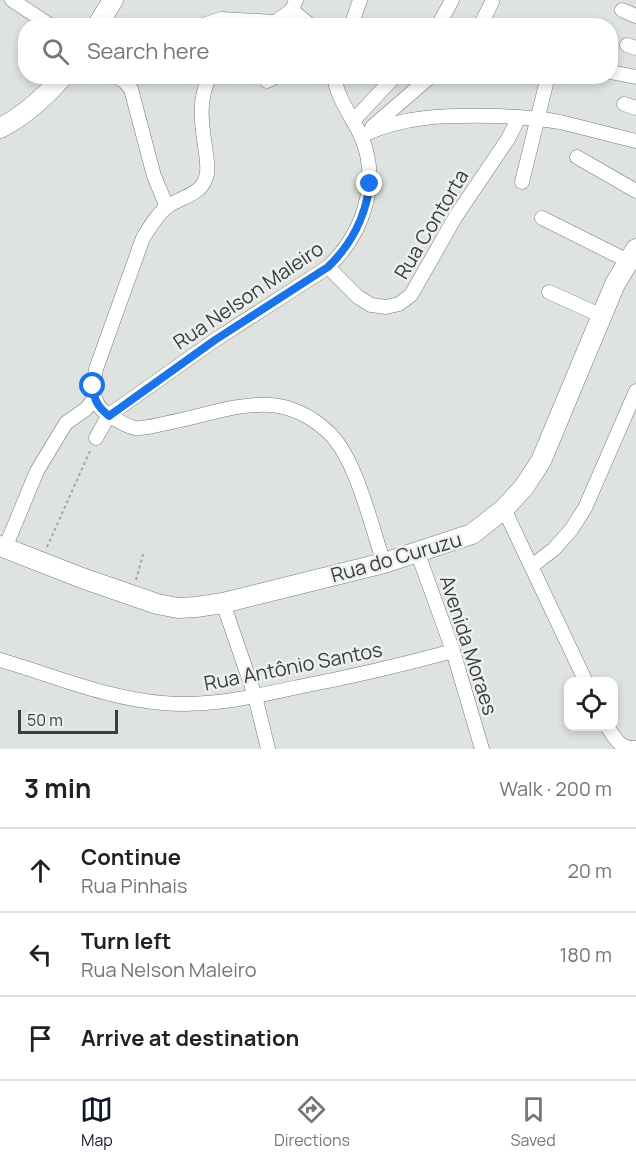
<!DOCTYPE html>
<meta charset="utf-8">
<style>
body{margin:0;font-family:Manrope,sans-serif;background:#f2f2f2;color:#222}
.controls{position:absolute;right:18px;bottom:18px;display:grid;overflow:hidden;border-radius:12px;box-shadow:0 3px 9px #0003}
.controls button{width:54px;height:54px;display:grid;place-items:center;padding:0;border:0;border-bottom:2px solid #e0e0e0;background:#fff;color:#222;font:30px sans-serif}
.scale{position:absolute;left:18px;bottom:15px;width:100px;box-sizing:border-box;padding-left:6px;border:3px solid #3b3c3b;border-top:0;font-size:16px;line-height:21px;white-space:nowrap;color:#3b3c3b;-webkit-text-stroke:4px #ecf0ee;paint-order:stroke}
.stop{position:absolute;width:18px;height:18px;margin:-14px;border:4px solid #1a73e8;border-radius:50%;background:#fff}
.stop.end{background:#1a73e8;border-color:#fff;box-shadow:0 2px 6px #0008}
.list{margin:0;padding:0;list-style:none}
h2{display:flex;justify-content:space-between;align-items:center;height:78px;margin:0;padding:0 24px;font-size:26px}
h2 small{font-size:20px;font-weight:400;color:#767676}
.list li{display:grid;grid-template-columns:39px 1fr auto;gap:18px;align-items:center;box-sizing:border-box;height:84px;padding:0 24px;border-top:2px solid #e0e0e0}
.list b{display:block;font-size:22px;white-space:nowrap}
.list p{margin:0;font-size:20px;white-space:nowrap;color:#767676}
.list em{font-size:20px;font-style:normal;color:#767676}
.icon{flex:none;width:33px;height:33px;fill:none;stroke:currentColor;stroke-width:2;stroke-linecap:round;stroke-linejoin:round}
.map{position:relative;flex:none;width:636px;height:749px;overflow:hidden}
.search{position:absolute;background:#fff;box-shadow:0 3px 9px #0003;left:18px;right:18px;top:18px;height:66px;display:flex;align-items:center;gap:15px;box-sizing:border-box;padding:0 21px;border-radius:24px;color:#767676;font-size:22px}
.sheet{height:330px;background:#fff}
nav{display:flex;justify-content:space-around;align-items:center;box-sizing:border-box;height:84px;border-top:2px solid #e0e0e0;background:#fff;font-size:16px;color:#767676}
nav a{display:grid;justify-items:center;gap:3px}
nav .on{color:#111827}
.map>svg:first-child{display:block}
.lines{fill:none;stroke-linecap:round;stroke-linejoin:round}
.street-casing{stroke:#777a78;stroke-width:15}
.secondary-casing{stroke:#777a78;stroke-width:21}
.path{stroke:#a4a7a5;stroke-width:2;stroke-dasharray:3 3;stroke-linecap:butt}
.street{stroke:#fff;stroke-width:14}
.secondary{stroke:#fff;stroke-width:20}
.route{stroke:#1a73e8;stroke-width:8}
.labels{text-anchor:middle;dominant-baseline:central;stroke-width:5;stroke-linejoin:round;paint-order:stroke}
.street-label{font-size:20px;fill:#3b3c3b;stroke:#ecf0ee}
</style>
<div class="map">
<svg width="636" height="749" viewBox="0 0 636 749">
<rect width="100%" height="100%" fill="#dfe3e0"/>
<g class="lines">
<!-- street casing -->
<g class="street-casing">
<g id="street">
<path d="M 12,0 L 51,26"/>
<path d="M 292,10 L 311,26"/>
<path d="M 622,10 L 636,16"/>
<path d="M 200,26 L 221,19 L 275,22"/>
<path d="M 270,26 L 292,10 L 296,0"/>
<path d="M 351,26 L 360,0"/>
<path d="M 438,26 L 452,0"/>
<path d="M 480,26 L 492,2"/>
<path d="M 627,45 L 636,48"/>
<path d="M 610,72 L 636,77"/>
<path d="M 116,76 L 124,81 L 131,89 L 154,176 L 167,207"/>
<path d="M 210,76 C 197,101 202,126 206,153 C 207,162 209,172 205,180 C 200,194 180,198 168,206 C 157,214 150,227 143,238 L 96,369 C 92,393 91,406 115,419 C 121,422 128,427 135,428 C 145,429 157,425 167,423 C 201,417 235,403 270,405 C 291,406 312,417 327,431 C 356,456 371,526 384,563"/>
<path d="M 267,81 L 277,76"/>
<path d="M 624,104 L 636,108"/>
<path d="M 353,121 L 395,76"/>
<path d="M 372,127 L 431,76"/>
<path d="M 361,136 C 404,115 448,115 496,116 C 517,117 539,118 560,122 C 585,128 611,135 636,141"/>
<path d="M 577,157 L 636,191"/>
<path d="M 522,182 L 548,76"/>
<path d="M 542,218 L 628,261"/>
<path d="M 328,267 L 358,297 L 371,305 L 386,307 L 399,304 L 411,295 L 456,216 L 508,139 L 519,117"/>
<path d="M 549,292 L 602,316"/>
<path d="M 96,438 L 109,415 L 215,340 L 328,267 C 363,234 381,182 361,136 C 352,117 337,98 334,76"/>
<path d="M 504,509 L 586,682"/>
<path d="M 5,548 L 37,471 L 66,423 L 86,409 L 94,399"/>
<path d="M 418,554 L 453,651 L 482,749"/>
<path d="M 532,566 L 554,549 L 571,530 L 585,508 L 636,391"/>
<path d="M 223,603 L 255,696 L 268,749"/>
<path d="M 0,660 C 52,675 109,699 163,703 C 209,707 253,697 298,687 C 350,677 402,665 453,651"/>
<path d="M 607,726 C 615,739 620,749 636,748"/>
</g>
</g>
<!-- secondary casing -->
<g class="secondary-casing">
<g id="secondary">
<path d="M 97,26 L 113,0"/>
<path d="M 0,128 C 24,116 45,97 63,76"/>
<path d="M 0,546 L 82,578 L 157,604 L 178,608 L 196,607 L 223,603 L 384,563 L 472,534 L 504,509 L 524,487 L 541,461 L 615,284 L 636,249"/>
</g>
</g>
<!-- path -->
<g class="path">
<path d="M 47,547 L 90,451"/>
<path d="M 136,580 L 144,551"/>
</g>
<!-- street -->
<use href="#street" class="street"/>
<!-- secondary -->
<use href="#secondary" class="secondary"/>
</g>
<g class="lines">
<!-- route -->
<path class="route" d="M 93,386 C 94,400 97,406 109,416 L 215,340 L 328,267 C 352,244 365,218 370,184"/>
</g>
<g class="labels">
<!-- street labels -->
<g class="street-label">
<text transform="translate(431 224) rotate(-59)">Rua Contorta</text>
<text transform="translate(248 295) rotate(-34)">Rua Nelson Maleiro</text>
<text transform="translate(396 557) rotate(-16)">Rua do Curuzu</text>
<text transform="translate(469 645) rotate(72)">Avenida Moraes</text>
<text transform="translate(293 666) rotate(-11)">Rua Antônio Santos</text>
</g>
</g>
</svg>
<div class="controls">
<button><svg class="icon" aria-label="locate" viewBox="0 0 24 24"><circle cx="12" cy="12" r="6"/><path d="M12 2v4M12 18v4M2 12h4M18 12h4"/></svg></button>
</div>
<div class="scale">50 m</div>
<div class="stop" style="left:93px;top:386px"></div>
<div class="stop end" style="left:370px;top:184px"></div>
<div class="search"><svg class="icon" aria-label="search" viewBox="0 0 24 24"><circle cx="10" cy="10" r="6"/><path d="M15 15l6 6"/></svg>Search here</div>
</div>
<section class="sheet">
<h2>3 min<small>Walk · 200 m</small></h2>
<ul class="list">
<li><svg class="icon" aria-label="ahead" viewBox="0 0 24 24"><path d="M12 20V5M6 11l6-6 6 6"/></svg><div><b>Continue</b><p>Rua Pinhais</p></div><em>20 m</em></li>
<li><svg class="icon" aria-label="left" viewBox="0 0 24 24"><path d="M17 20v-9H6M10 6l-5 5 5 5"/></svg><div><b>Turn left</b><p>Rua Nelson Maleiro</p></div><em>180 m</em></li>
<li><svg class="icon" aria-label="arrive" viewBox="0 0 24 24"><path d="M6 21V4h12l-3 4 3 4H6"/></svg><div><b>Arrive at destination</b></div></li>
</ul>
</section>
<nav>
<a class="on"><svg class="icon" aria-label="map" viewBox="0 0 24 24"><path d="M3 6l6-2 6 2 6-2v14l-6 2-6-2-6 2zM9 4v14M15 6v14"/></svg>Map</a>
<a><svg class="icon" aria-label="directions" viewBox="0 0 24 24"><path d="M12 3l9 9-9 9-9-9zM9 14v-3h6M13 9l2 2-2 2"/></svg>Directions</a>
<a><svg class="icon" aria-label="saved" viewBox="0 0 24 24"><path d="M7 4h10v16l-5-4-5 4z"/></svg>Saved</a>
</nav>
